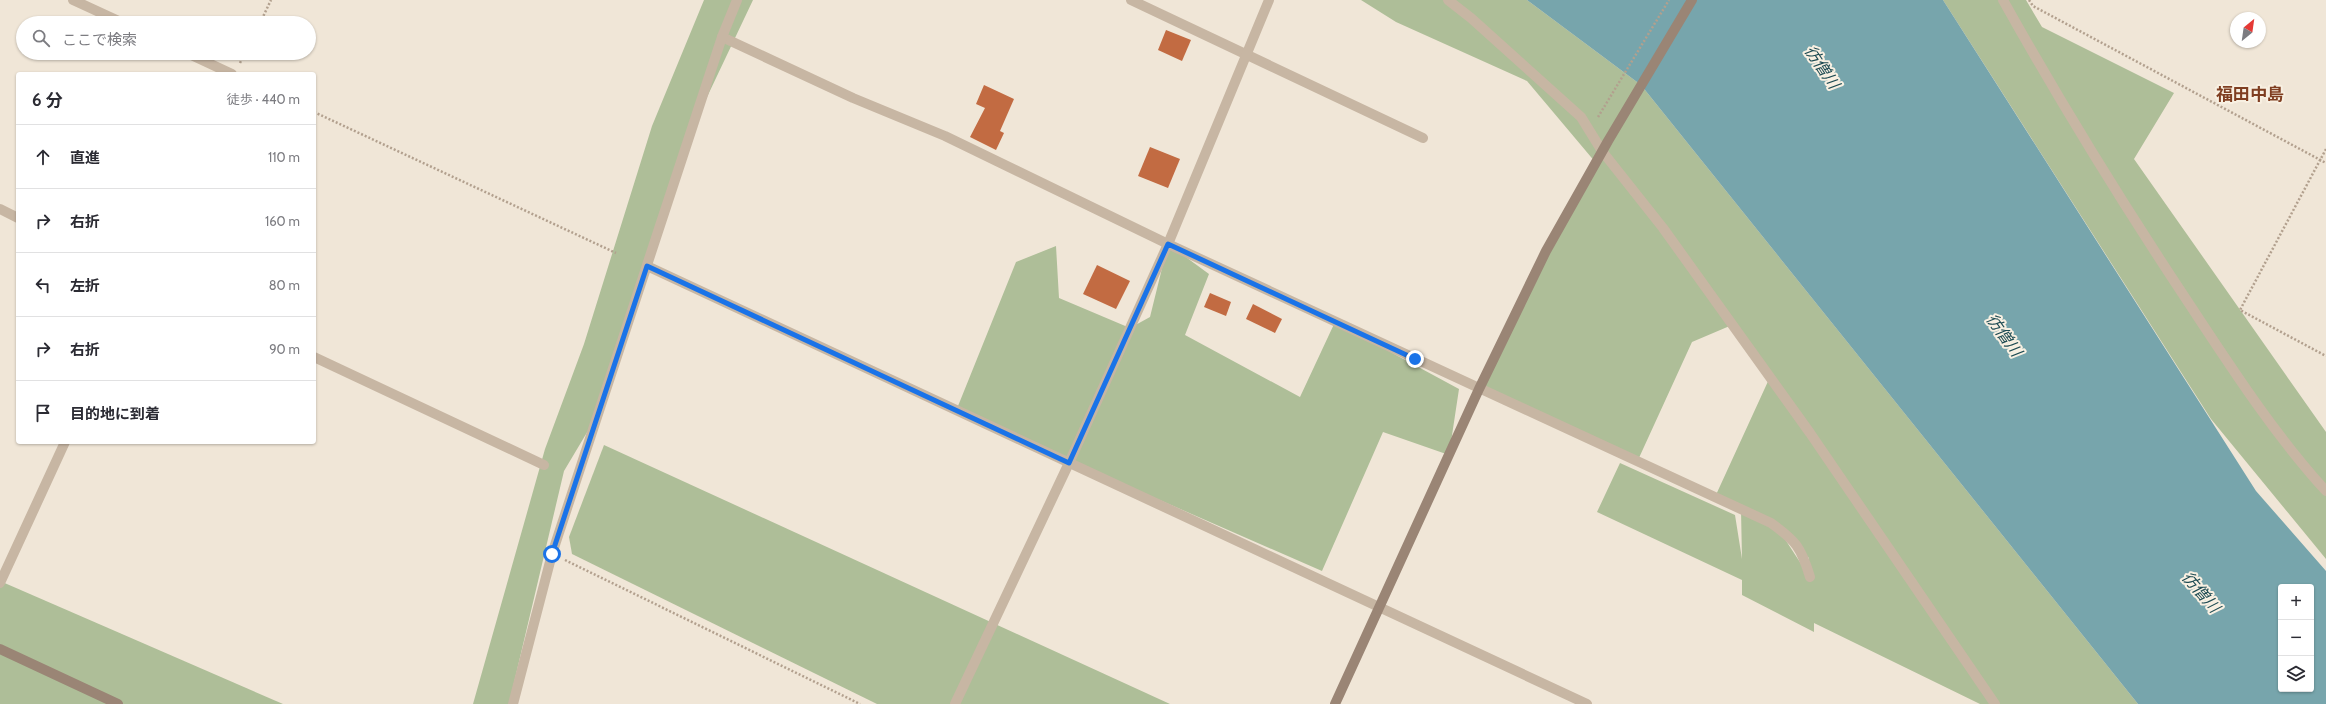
<!DOCTYPE html>
<html lang="ja">
<meta charset="utf-8">
<style>
body{margin:0;font-family:Cabin,"Noto Sans JP",sans-serif;background:#f7f7f7;color:#2b2b33}
.controls{position:absolute;right:12px;bottom:12px;display:grid;overflow:hidden;border-radius:4px;box-shadow:0 1px 3px #0004}
.controls button{width:36px;height:36px;display:grid;place-items:center;padding:0;border:0;border-bottom:1px solid #e1e1e2;background:#fff;color:#2b2b33;font:20px sans-serif}
.compass{position:absolute;left:2230px;top:12px;width:36px;height:36px;border-radius:50%;background:#fff;box-shadow:0 1px 3px #0004;rotate:29deg}
.stop{position:absolute;width:12px;height:12px;margin:-9px;border:3px solid #1a73e8;border-radius:50%;background:#fff}
.stop.end{background:#1a73e8;border-color:#fff;box-shadow:0 1px 4px #0008}
.list{margin:0;padding:0;list-style:none}
h2{display:flex;justify-content:space-between;align-items:center;height:52px;margin:0;padding:0 16px;font-size:17px}
h2 small{font-size:13px;font-weight:400;color:#7c7c81}
.list li{display:grid;grid-template-columns:26px 1fr auto;gap:12px;align-items:center;box-sizing:border-box;height:64px;padding:0 16px;border-top:1px solid #e1e1e2}
.list b{display:block;font-size:15px;white-space:nowrap}
.list em{font-size:13px;font-style:normal;color:#7c7c81}
.icon{flex:none;width:22px;height:22px;fill:none;stroke:currentColor;stroke-width:2;stroke-linecap:round;stroke-linejoin:round}
.map{position:relative;flex:none;width:2326px;height:704px;overflow:hidden}
.search{position:absolute;background:#fff;box-shadow:0 1px 3px #0004;left:16px;top:16px;width:300px;height:44px;display:flex;align-items:center;gap:10px;box-sizing:border-box;padding:0 14px;border-radius:22px;color:#7c7c81;font-size:15px}
.panel{position:absolute;background:#fff;box-shadow:0 1px 3px #0004;left:16px;top:72px;width:300px;height:372px;border-radius:4px}
.map>svg:first-child{display:block}
.green{fill:#aebe98;fill-rule:evenodd}
.water{fill:#77a5ac;fill-rule:evenodd}
.building{fill:#c26b42}
.lines{fill:none;stroke-linecap:round;stroke-linejoin:round}
.path{stroke:#b2a08e;stroke-width:2.5;stroke-dasharray:2 2;stroke-linecap:butt}
.street{stroke:#c7b6a3;stroke-width:10}
.secondary{stroke:#9a8575;stroke-width:10}
.route{stroke:#1a73e8;stroke-width:5}
.labels{text-anchor:middle;dominant-baseline:central;stroke-width:4;stroke-linejoin:round;paint-order:stroke}
.water-label{font-size:16px;font-style:italic;fill:#1c4a52;stroke:#f8f0e2}
.quarter-label{font-size:17px;font-weight:bold;fill:#7f3e21;stroke:#f8f0e2}
</style>
<div class="map">
<svg width="2326" height="704" viewBox="0 0 2326 704">
<rect width="100%" height="100%" fill="#f0e6d7"/>
<!-- green -->
<g class="green">
<path d="M 704,0 L 753,0 L 689,135 L 595,419 L 564,471 L 509,704 L 473,704 L 545,449 L 584,344 L 652,126 Z"/>
<path d="M 1361,0 L 1527,0 L 1641,85 L 2138,704 L 1980,704 L 1814,623 L 1814,632 L 1742,595 L 1742,580 L 1597,512 L 1620,463 L 1735,515 L 1742,559 L 1741,510 L 1715,497 L 1770,377 L 1732,325 L 1692,342 L 1638,460 L 1479,389 L 1596,163 L 1527,81 L 1396,22 ZM 1779,530 L 1809,558 L 1809,576 Z"/>
<path d="M 1943,0 L 2026,0 L 2042,27 L 2174,93 L 2134,159 L 2326,432 L 2326,559 L 2211,419 Z"/>
<path d="M 1168,244 L 1209,274 L 1185,335 L 1300,397 L 1335,322 L 1459,389 L 1449,455 L 1383,432 L 1322,571 L 956,411 L 1016,262 L 1056,246 L 1059,298 L 1130,328 L 1150,317 Z"/>
<path d="M 604,445 L 1170,704 L 877,704 L 572,554 L 569,537 Z"/>
<path d="M 0,581 L 283,704 L 0,704 Z"/>
</g>
<!-- water -->
<path class="water" d="M 1527,0 L 1943,0 L 2256,491 L 2326,571 L 2326,704 L 2138,704 L 1641,85 ZM 2281,587 L 2311,587 L 2311,689 L 2281,689 Z"/>
<!-- building -->
<g class="building">
<path d="M 1166,30 L 1191,40 L 1182,61 L 1158,50 Z"/>
<path d="M 984,85 L 1014,99 L 1000,131 L 1004,133 L 996,150 L 970,137 L 985,108 L 976,104 Z"/>
<path d="M 1150,147 L 1180,159 L 1168,188 L 1138,176 Z"/>
<path d="M 1097,265 L 1130,281 L 1116,309 L 1083,294 Z"/>
<path d="M 1210,293 L 1231,302 L 1226,316 L 1204,307 Z"/>
<path d="M 1253,304 L 1282,319 L 1275,333 L 1246,319 Z"/>
</g>
<g class="lines">
<!-- path -->
<g class="path">
<path d="M 2029,0 L 2033,6 L 2326,163"/>
<path d="M 260,23 L 271,0"/>
<path d="M 240,63 L 245,53"/>
<path d="M 314,112 L 616,253"/>
<path d="M 1598,117 L 1669,0"/>
<path d="M 2326,149 L 2240,310 L 2326,356"/>
<path d="M 565,560 L 860,704"/>
</g>
<!-- street -->
<g class="street">
<path d="M 73,0 L 123,23"/>
<path d="M 1131,0 L 1423,138"/>
<path d="M 1448,0 L 1471,18 L 1581,117 L 1602,151 L 1663,228 L 1810,433 L 1995,704"/>
<path d="M 2003,0 C 2060,102 2121,201 2186,299 C 2229,364 2273,433 2326,491"/>
<path d="M 722,37 L 853,98 L 945,136 L 1168,244 L 1771,523 C 1796,541 1801,547 1810,577"/>
<path d="M 187,53 L 232,74"/>
<path d="M 0,209 L 18,218"/>
<path d="M 647,266 L 1587,704"/>
<path d="M 314,357 L 544,465"/>
<path d="M 0,583 L 65,442"/>
<path d="M 513,704 L 552,554 L 722,37 L 737,0"/>
<path d="M 955,704 L 1069,463 L 1168,244 L 1269,0"/>
</g>
<!-- secondary -->
<g class="secondary">
<path d="M 0,649 L 118,704"/>
<path d="M 1335,704 L 1479,389 L 1546,251 L 1608,141 L 1692,0"/>
</g>
</g>
<g class="lines">
<!-- route -->
<path class="route" d="M 552,554 L 647,266 L 1069,463 L 1168,244 L 1415,359"/>
</g>
<g class="labels">
<!-- water labels -->
<g class="water-label">
<text transform="translate(1822 67) rotate(56)">彷僧川</text>
<text transform="translate(2004 335) rotate(54)">彷僧川</text>
<text transform="translate(2201 592) rotate(49)">彷僧川</text>
</g>
<!-- quarter labels -->
<g class="quarter-label">
<text x="2250" y="94">福田中島</text>
</g>
</g>
</svg>
<div class="controls">
<button>+</button>
<button>−</button>
<button><svg class="icon" aria-label="layers" viewBox="0 0 24 24"><path d="M12 4l9 5-9 5-9-5zM3 14l9 5 9-5"/></svg></button>
</div>
<svg class="compass" viewBox="-18 -18 36 36"><path d="M0-13l5 13h-10z" fill="#e53935"/><path d="M0 13l5-13h-10z" fill="#7c7c81"/></svg>
<div class="stop" style="left:552px;top:554px"></div>
<div class="stop end" style="left:1415px;top:359px"></div>
<div class="search"><svg class="icon" aria-label="search" viewBox="0 0 24 24"><circle cx="10" cy="10" r="6"/><path d="M15 15l6 6"/></svg>ここで検索</div>
<section class="panel">
<h2>6 分<small>徒歩 · 440 m</small></h2>
<ul class="list">
<li><svg class="icon" aria-label="ahead" viewBox="0 0 24 24"><path d="M12 20V5M6 11l6-6 6 6"/></svg><div><b>直進</b></div><em>110 m</em></li>
<li><svg class="icon" aria-label="right" viewBox="0 0 24 24"><path d="M7 20v-9h11M14 6l5 5-5 5"/></svg><div><b>右折</b></div><em>160 m</em></li>
<li><svg class="icon" aria-label="left" viewBox="0 0 24 24"><path d="M17 20v-9H6M10 6l-5 5 5 5"/></svg><div><b>左折</b></div><em>80 m</em></li>
<li><svg class="icon" aria-label="right" viewBox="0 0 24 24"><path d="M7 20v-9h11M14 6l5 5-5 5"/></svg><div><b>右折</b></div><em>90 m</em></li>
<li><svg class="icon" aria-label="arrive" viewBox="0 0 24 24"><path d="M6 21V4h12l-3 4 3 4H6"/></svg><div><b>目的地に到着</b></div></li>
</ul>
</section>
</div>
